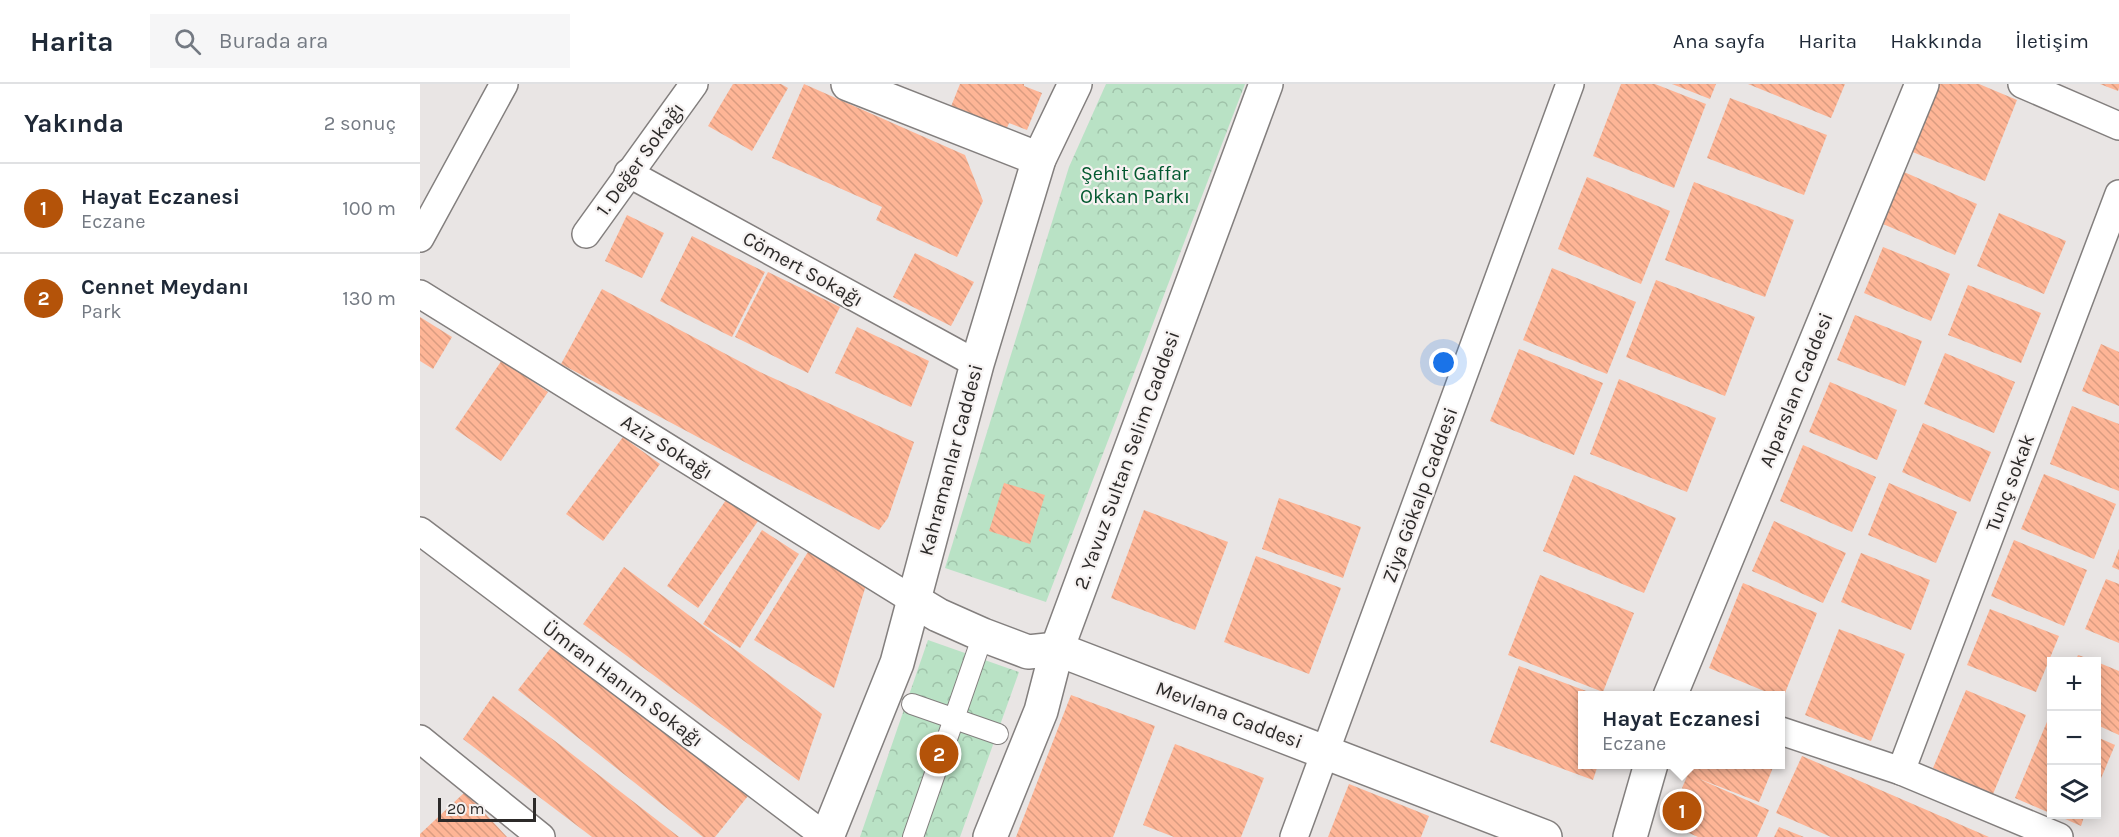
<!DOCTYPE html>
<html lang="tr">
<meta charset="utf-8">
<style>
body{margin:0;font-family:Karla,sans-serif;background:#f6f6f7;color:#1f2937}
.controls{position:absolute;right:18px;bottom:18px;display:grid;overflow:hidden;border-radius:0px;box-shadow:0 3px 15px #0003}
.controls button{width:54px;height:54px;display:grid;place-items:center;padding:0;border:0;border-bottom:2px solid #e0e1e3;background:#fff;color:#1f2937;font:30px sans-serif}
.scale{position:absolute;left:18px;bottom:15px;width:98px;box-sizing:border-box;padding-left:6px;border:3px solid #2c2a29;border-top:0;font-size:16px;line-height:21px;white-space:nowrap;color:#2c2a29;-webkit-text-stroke:4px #f6f2f1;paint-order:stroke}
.you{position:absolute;left:1024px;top:279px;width:21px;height:21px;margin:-15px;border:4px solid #fff;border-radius:50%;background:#1a73e8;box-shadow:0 0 0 9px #1a73e833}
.badge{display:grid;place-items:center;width:39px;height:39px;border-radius:50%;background:#b45309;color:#fff;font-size:20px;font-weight:700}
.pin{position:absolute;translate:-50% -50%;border:3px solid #fff;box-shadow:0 2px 6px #0006}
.popup{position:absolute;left:1158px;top:607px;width:207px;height:78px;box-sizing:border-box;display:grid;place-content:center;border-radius:0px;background:#fff;filter:drop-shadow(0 2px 4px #0005);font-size:20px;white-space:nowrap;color:#747a83}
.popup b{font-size:22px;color:#1f2937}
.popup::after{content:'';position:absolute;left:50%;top:100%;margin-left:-12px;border:12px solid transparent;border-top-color:#fff}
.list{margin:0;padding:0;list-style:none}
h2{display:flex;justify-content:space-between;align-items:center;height:78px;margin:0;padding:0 24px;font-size:26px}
h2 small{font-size:20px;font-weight:400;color:#747a83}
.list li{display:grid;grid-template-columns:39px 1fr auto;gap:18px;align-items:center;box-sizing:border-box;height:90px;padding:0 24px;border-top:2px solid #e0e1e3}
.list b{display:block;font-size:22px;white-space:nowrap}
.list p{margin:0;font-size:20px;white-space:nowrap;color:#747a83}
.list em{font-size:20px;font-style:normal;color:#747a83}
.icon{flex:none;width:33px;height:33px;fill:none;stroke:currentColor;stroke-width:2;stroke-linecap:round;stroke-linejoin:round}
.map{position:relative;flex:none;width:1699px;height:753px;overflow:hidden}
header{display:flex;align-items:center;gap:36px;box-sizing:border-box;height:84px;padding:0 30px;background:#fff;border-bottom:2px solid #e0e1e3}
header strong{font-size:28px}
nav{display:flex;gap:33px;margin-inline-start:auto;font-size:21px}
.search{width:420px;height:54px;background:#f6f6f7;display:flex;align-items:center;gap:15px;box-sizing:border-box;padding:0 21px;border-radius:0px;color:#747a83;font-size:22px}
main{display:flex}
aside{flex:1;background:#fff}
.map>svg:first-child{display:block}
.park{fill:url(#park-crowns)}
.building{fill:url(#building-back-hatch)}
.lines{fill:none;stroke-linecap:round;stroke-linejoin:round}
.pedestrian-casing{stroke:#837f7e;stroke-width:22}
.minor-casing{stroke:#837f7e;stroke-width:30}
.tertiary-casing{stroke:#837f7e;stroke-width:36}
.pedestrian{stroke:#fff;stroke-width:20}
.minor{stroke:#fff;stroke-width:27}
.tertiary{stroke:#fff;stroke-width:33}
.labels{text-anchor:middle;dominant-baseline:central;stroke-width:4.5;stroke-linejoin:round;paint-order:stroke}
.street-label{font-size:20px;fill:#2c2a29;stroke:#f6f2f1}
.park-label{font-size:20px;fill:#02582f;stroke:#f6f2f1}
</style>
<header>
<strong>Harita</strong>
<div class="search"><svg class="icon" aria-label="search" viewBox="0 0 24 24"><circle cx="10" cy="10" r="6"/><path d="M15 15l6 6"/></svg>Burada ara</div>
<nav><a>Ana sayfa</a><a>Harita</a><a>Hakkında</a><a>İletişim</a></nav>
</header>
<main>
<aside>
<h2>Yakında<small>2 sonuç</small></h2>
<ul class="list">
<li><span class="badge">1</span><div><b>Hayat Eczanesi</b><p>Eczane</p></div><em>100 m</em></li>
<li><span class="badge">2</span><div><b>Cennet Meydanı</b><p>Park</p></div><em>130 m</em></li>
</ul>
</aside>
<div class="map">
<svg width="1699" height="753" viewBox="0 0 1699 753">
<defs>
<pattern id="park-crowns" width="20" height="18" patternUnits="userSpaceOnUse" patternTransform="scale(1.5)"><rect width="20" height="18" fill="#b9e2c5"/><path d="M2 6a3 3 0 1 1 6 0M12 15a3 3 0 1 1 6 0" fill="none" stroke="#9fc2a9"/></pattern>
<pattern id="building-back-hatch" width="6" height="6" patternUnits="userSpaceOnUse" patternTransform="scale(1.5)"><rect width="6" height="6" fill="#feb596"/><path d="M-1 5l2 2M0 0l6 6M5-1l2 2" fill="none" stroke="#da9c81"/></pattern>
</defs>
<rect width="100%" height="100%" fill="#e9e5e4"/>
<!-- park -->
<g class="park">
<path d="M 686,0 L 825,0 L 626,518 L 525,484 L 649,83 Z"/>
<path d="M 508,556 L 599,588 L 540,753 L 440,753 Z"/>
</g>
<!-- building -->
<g class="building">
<path d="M 313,0 L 361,0 L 368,4 L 332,67 L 288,42 Z"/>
<path d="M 384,0 L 545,71 L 563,117 L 537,173 L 456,136 L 462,123 L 352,74 Z"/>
<path d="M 540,0 L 604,0 L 604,2 L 622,9 L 607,46 L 589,39 L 586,46 L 530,25 Z"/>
<path d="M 1201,0 L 1235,0 L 1286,20 L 1254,104 L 1173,72 Z"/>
<path d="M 1252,0 L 1296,0 L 1290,15 Z"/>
<path d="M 1328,0 L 1425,0 L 1411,34 Z"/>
<path d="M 1517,0 L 1559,0 L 1597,16 L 1565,97 L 1490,67 Z"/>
<path d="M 1680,0 L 1699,0 L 1699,4 L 1698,7 Z"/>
<path d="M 1310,14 L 1407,51 L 1384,111 L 1287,74 Z"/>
<path d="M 1484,88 L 1557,120 L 1535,171 L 1463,140 Z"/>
<path d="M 1167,93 L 1250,127 L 1221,200 L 1138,165 Z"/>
<path d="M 1274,98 L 1374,136 L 1345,213 L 1245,176 Z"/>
<path d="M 1579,129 L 1646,157 L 1624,210 L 1557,182 Z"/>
<path d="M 207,131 L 244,149 L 222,194 L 185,177 Z"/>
<path d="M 272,152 L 345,188 L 312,253 L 240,217 Z"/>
<path d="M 1463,163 L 1530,190 L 1511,237 L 1444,209 Z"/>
<path d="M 495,169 L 554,198 L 531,242 L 473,213 Z"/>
<path d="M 1132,184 L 1216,218 L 1187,290 L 1103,256 Z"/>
<path d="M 348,188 L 420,223 L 388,289 L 315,253 Z"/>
<path d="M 1236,196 L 1335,233 L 1305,312 L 1206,273 Z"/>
<path d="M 1548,201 L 1621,229 L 1601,279 L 1528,251 Z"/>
<path d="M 182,205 L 340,288 L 494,358 L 468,434 L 459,446 L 332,382 L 141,280 Z"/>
<path d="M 1435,231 L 1502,257 L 1485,302 L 1417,276 Z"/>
<path d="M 0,233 L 32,253 L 13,285 L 0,277 Z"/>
<path d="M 437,243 L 509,277 L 491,323 L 415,289 Z"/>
<path d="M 1681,260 L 1699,268 L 1699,322 L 1662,307 Z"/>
<path d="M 1099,265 L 1183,299 L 1154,371 L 1070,337 Z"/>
<path d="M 1525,269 L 1595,298 L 1574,349 L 1504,320 Z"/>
<path d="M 82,276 L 128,308 L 81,377 L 35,345 Z"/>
<path d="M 1199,295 L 1296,334 L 1267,408 L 1170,370 Z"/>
<path d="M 1410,298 L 1477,326 L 1457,376 L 1389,348 Z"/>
<path d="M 1652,322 L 1699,340 L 1699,407 L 1630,380 Z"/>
<path d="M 1503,339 L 1571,368 L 1550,418 L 1482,388 Z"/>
<path d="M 203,353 L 240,380 L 183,457 L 146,430 Z"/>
<path d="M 1383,361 L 1456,393 L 1432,448 L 1360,417 Z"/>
<path d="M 1624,390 L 1696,420 L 1674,475 L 1601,445 Z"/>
<path d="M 1154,391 L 1256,434 L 1224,509 L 1123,467 Z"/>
<path d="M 584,399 L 625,411 L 610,460 L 569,447 Z"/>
<path d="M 1469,399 L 1537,428 L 1516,479 L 1448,451 Z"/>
<path d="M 859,414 L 941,443 L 923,494 L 842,465 Z"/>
<path d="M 306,416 L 338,437 L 278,524 L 247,502 Z"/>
<path d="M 724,426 L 808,458 L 775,546 L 691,514 Z"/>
<path d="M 1354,437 L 1426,469 L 1403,519 L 1332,487 Z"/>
<path d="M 342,446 L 379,470 L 320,564 L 283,540 Z"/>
<path d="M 1594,456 L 1667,486 L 1644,542 L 1571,512 Z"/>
<path d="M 391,463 L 447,498 L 414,604 L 334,556 Z"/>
<path d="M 1699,465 L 1699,486 L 1692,483 Z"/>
<path d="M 1441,469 L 1510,496 L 1491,546 L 1421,518 Z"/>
<path d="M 836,472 L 921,504 L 889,590 L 804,558 Z"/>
<path d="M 204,483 L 402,630 L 379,697 L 163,540 Z"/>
<path d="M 1120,491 L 1214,529 L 1183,608 L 1088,571 Z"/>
<path d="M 1686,495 L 1699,500 L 1699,559 L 1665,545 Z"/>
<path d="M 1323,499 L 1397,529 L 1363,614 L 1361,612 L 1356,612 L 1289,584 Z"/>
<path d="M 1570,525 L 1639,552 L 1616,608 L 1547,581 Z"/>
<path d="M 1419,545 L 1485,570 L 1451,657 L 1385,631 Z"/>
<path d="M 133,561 L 328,712 L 295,753 L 283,753 L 98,606 Z"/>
<path d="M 1658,571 L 1675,577 L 1675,578 L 1655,578 Z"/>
<path d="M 1677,578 L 1699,587 L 1699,651 L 1677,641 Z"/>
<path d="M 1099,582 L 1177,611 L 1163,612 L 1163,681 L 1178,681 L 1173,696 L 1070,658 Z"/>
<path d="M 1546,606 L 1606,631 L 1573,710 L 1513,684 Z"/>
<path d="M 651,611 L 735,642 L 703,727 L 693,753 L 596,753 Z"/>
<path d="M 73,612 L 135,657 L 259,753 L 172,753 L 43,655 Z"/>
<path d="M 1629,633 L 1632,634 L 1632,730 L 1595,714 Z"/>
<path d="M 1677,653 L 1695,661 L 1677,704 Z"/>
<path d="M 755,660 L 844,694 L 821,753 L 754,753 L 723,741 Z"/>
<path d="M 1382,672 L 1472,711 L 1569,753 L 1411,753 L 1356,729 Z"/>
<path d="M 1261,681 L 1354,681 L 1339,718 L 1277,694 L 1349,726 L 1337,753 L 1278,753 L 1247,739 L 1268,690 L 1258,686 Z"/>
<path d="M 929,700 L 1009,732 L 1001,753 L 908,753 Z"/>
<path d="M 45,708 L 87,753 L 0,753 L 0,750 Z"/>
<path d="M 1634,730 L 1665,730 L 1661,742 Z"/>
<path d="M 1359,743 L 1384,753 L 1354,753 Z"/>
</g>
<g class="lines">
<!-- pedestrian casing -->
<g class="pedestrian-casing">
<g id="pedestrian">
<path d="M 492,620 L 578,650"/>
<path d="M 493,753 L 563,551"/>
</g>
</g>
<!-- minor casing -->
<g class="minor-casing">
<g id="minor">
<path d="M 1602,0 L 1699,42"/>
<path d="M 208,89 L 557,280"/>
<path d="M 166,150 L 274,0"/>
<path d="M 0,154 L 84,0"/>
<path d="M 0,210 L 493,516"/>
<path d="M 0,447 L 406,753"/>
<path d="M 1361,647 L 1481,687 L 1639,753"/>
<path d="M 0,655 L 121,753"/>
<path d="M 1481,687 L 1699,110"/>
<path d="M 874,753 L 1150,0"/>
</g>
</g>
<!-- tertiary casing -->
<g class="tertiary-casing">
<g id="tertiary">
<path d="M 428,0 L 619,75"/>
<path d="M 493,516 L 518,531 L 563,551 L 608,568 L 637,565 L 1125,753"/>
<path d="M 1250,612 L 1502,0"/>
<path d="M 407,753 L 477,579 L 557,280 L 619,75 L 655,0"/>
<path d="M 570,753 L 621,627 L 637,565 L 846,0"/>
<path d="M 1210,753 L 1231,680"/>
</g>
</g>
<!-- pedestrian -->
<use href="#pedestrian" class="pedestrian"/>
<!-- minor -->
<use href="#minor" class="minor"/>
<!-- tertiary -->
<use href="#tertiary" class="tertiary"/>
</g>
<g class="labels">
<!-- street labels -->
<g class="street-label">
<text transform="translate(220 75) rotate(-54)">1. Değer Sokağı</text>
<text transform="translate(383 185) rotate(29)">Cömert Sokağı</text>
<text transform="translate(1376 306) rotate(-68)">Alparslan Caddesi</text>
<text transform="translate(247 363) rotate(32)">Aziz Sokağı</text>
<text transform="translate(531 376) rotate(-75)">Kahramanlar Caddesi</text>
<text transform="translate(707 376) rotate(-70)">2. Yavuz Sultan Selim Caddesi</text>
<text transform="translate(1590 399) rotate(-69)">Tunç sokak</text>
<text transform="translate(1000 411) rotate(-70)">Ziya Gökalp Caddesi</text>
<text transform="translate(203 600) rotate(37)">Ümran Hanım Sokağı</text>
<text transform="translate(809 631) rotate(21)">Mevlana Caddesi</text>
</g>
<!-- park labels -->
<g class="park-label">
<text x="715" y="89">Şehit Gaffar<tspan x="715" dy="23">Okkan Parkı</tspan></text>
</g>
</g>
</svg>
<div class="controls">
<button>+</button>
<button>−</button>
<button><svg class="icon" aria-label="layers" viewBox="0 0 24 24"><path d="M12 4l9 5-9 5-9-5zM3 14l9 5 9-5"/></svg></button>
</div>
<div class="scale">20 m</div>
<div class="you"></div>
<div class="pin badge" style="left:1262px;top:727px">1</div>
<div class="popup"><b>Hayat Eczanesi</b>Eczane</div>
<div class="pin badge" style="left:519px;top:670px">2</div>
</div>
</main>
